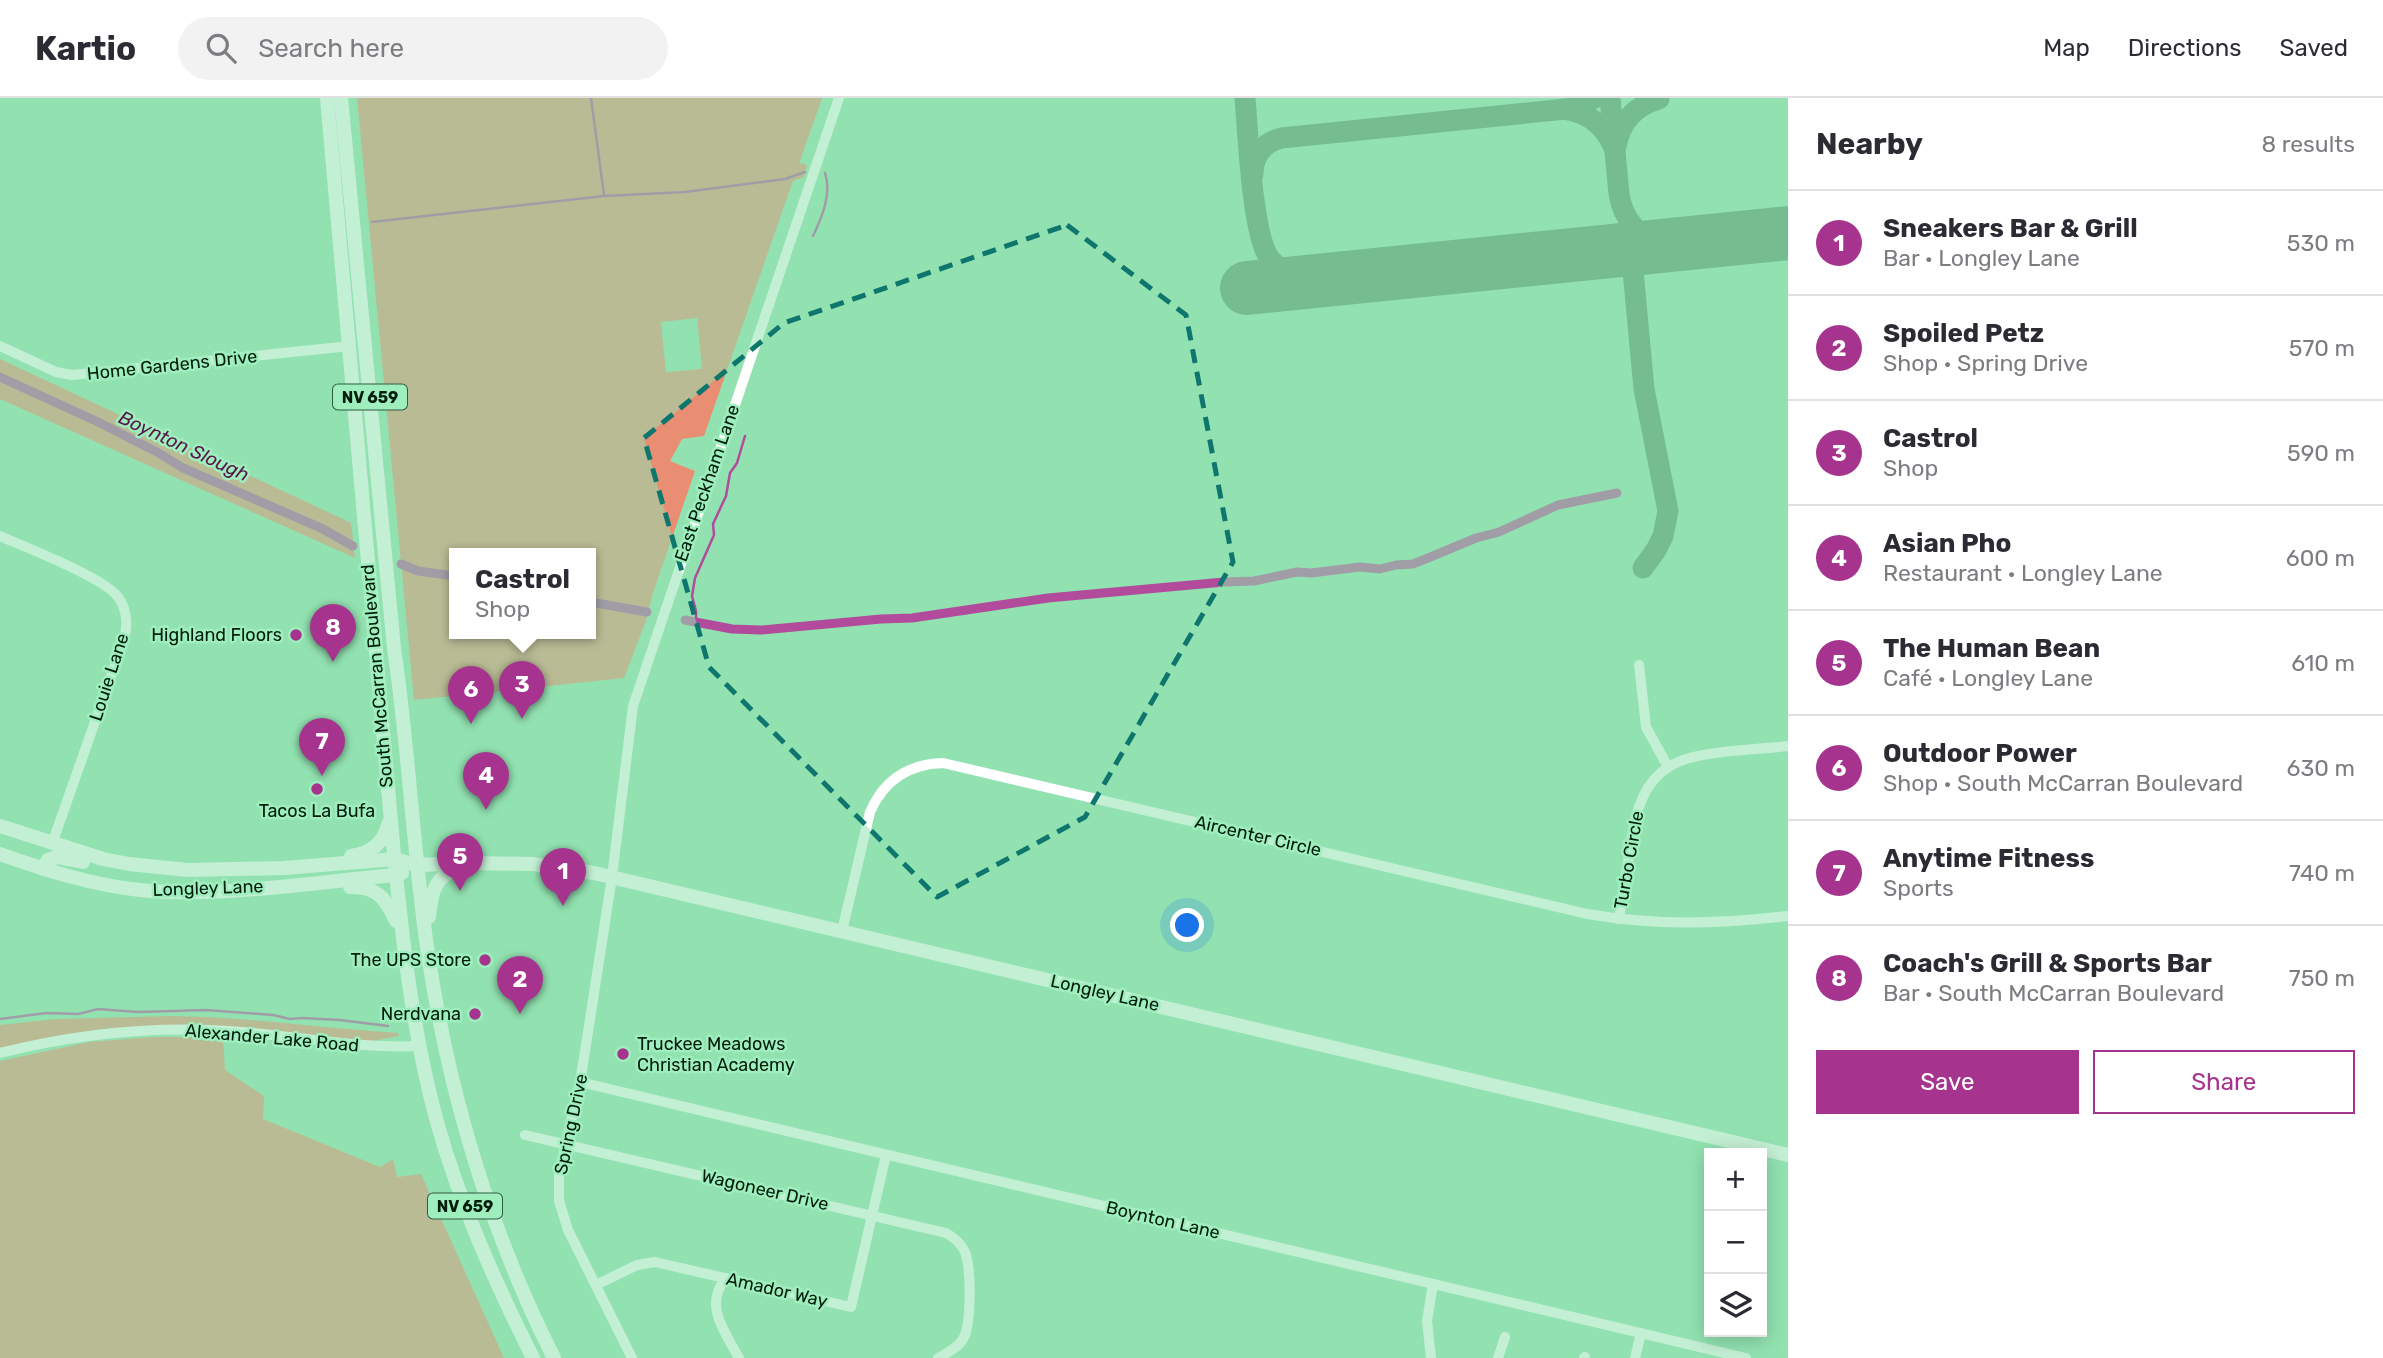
<!DOCTYPE html>
<meta charset="utf-8">
<style>
body{margin:0;font-family:Rubik,sans-serif;background:#f2f2f3;color:#2b2b33}
.controls{position:absolute;right:21px;bottom:21px;display:grid;overflow:hidden;border-radius:0px;box-shadow:0 4px 18px #0003}
.controls button{width:63px;height:63px;display:grid;place-items:center;padding:0;border:0;border-bottom:2px solid #e1e1e2;background:#fff;color:#2b2b33;font:35px sans-serif}
.you{position:absolute;left:1188px;top:828px;width:24px;height:24px;margin:-18px;border:5px solid #fff;border-radius:50%;background:#1a73e8;box-shadow:0 0 0 10px #1a73e833}
.badge{display:grid;place-items:center;width:46px;height:46px;border-radius:50%;background:#a6348f;color:#fff;font-size:23px;font-weight:700}
.pin{position:absolute;translate:-50% -58px;filter:drop-shadow(0 2px 4px #0008)}
.pin::after{content:'';position:absolute;top:37px;width:24px;height:21px;background:inherit;clip-path:polygon(0 0,100% 0,50% 100%)}
.popup{position:absolute;left:449px;top:450px;width:147px;height:91px;box-sizing:border-box;display:grid;place-content:center;border-radius:0px;background:#fff;filter:drop-shadow(0 2px 5px #0005);font-size:23px;white-space:nowrap;color:#7c7c81}
.popup b{font-size:26px;color:#2b2b33}
.popup::after{content:'';position:absolute;left:50%;top:100%;margin-left:-14px;border:14px solid transparent;border-top-color:#fff}
.list{margin:0;padding:0;list-style:none}
h2{display:flex;justify-content:space-between;align-items:center;height:91px;margin:0;padding:0 28px;font-size:30px}
h2 small{font-size:23px;font-weight:400;color:#7c7c81}
.list li{display:grid;grid-template-columns:46px 1fr auto;gap:21px;align-items:center;box-sizing:border-box;height:105px;padding:0 28px;border-top:2px solid #e1e1e2}
.list b{display:block;font-size:26px;white-space:nowrap}
.list p{margin:0;font-size:23px;white-space:nowrap;color:#7c7c81}
.list em{font-size:23px;font-style:normal;color:#7c7c81}
.actions{display:flex;gap:14px;padding:21px 28px}
.actions a{flex:1;padding:16px 0;border:2px solid #a6348f;border-radius:0px;text-align:center;font-size:24px;color:#a6348f}
.actions .main{background:#a6348f;color:#fff}
.icon{flex:none;width:38px;height:38px;fill:none;stroke:currentColor;stroke-width:2;stroke-linecap:round;stroke-linejoin:round}
.map{position:relative;flex:none;width:1788px;height:1260px;overflow:hidden}
header{display:flex;align-items:center;gap:42px;box-sizing:border-box;height:98px;padding:0 35px;background:#fff;border-bottom:2px solid #e1e1e2}
header strong{font-size:33px}
nav{display:flex;gap:38px;margin-inline-start:auto;font-size:24px}
.search{width:490px;height:63px;background:#f2f2f3;display:flex;align-items:center;gap:18px;box-sizing:border-box;padding:0 24px;border-radius:38px;color:#7c7c81;font-size:26px}
main{display:flex}
aside{flex:1;background:#fff}
.map>svg:first-child{display:block}
.green{fill:#e98d73;fill-rule:evenodd}
.lines{fill:none;stroke-linecap:round;stroke-linejoin:round}
.stream{stroke:#b24b9c;stroke-width:2.5}
.canal{stroke:#b24b9c;stroke-width:9}
.taxiway{stroke:#548e6a;stroke-width:21}
.runway{stroke:#548e6a;stroke-width:54}
.minor{stroke:#fff;stroke-width:10}
.major{stroke:#fff;stroke-width:14}
.marked{fill:none;stroke:#0f766e;stroke-width:5;stroke-dasharray:14 9;stroke-linejoin:round}
.poi-dot{fill:#a6348f;stroke:#9fefbe;stroke-width:2.5}
.labels{text-anchor:middle;dominant-baseline:central;stroke-width:5;stroke-linejoin:round;paint-order:stroke}
.shield{fill:#9fefbe;stroke:#305b41;stroke-width:2}
.shield-label{font-size:16px;font-weight:bold;fill:#001c0b}
.street-label{font-size:18px;fill:#001c0b;stroke:#9fefbe}
.poi-label{font-size:18px;fill:#001c0b;stroke:#9fefbe;text-anchor:end}
.water-label{font-size:19px;font-style:italic;fill:#58154b;stroke:#9fefbe}
</style>
<header>
<strong>Kartio</strong>
<div class="search"><svg class="icon" aria-label="search" viewBox="0 0 24 24"><circle cx="10" cy="10" r="6"/><path d="M15 15l6 6"/></svg>Search here</div>
<nav><a>Map</a><a>Directions</a><a>Saved</a></nav>
</header>
<main>
<div class="map">
<svg width="1788" height="1260" viewBox="0 0 1788 1260">
<rect width="100%" height="100%" fill="#92e2b1"/>
<!-- green -->
<g class="green">
<path d="M 357,0 L 822,0 L 799,66 L 804,65 L 807,68 L 804,79 L 793,83 L 704,338 L 682,341 L 670,363 L 695,373 L 652,498 L 646,523 L 624,580 L 414,602 ZM 697,220 L 702,271 L 666,274 L 661,224 ZM 454,455 L 590,455 L 590,535 L 454,535 Z"/>
<path d="M 0,261 L 343,421 L 351,425 L 355,460 L 0,301 Z"/>
<path d="M 172,918 C 248,919 322,930 398,935 L 399,938 L 373,943 L 111,930 L 75,935 L 0,950 L 0,927 L 55,921 Z"/>
<path d="M 153,939 L 223,939 L 225,972 L 264,998 L 263,1021 L 380,1069 L 393,1061 L 397,1079 L 421,1076 L 504,1260 L 0,1260 L 0,963 L 89,944 Z"/>
</g>
<g class="lines">
<!-- stream -->
<g class="stream">
<path d="M 591,0 L 604,97"/>
<path d="M 372,124 L 604,98 L 685,94 L 785,81 L 805,74"/>
<path d="M 813,138 C 822,119 832,96 825,75"/>
<path d="M 696,524 L 696,513 L 692,498 L 695,480 L 714,437 L 713,426 L 726,398 L 730,375 L 737,365 L 745,338"/>
<path d="M 0,921 L 46,915 L 78,916 L 98,911 L 138,914 L 206,912 L 273,917 L 290,921 L 302,920 L 340,922 L 388,928"/>
</g>
<!-- canal -->
<g class="canal">
<path d="M 0,279 L 96,323 L 157,354 L 183,370 L 321,430 L 353,448"/>
<path d="M 401,466 L 418,473 L 454,478"/>
<path d="M 590,504 L 647,514"/>
<path d="M 685,522 L 732,531 L 761,532 L 881,521 L 912,520 L 1048,500 L 1224,484 L 1254,483 L 1297,474 L 1311,475 L 1360,469 L 1380,471 L 1396,467 L 1413,466 L 1428,460 L 1476,440 L 1499,434 L 1558,407 L 1617,395"/>
</g>
<!-- taxiway -->
<g class="taxiway">
<path d="M 1245,0 C 1248,34 1252,138 1270,161 C 1283,176 1300,180 1319,182"/>
<path d="M 1610,0 L 1619,96 C 1623,122 1640,140 1665,148"/>
<path d="M 1563,11 C 1586,14 1604,26 1613,48"/>
<path d="M 1616,48 C 1621,23 1635,8 1659,1"/>
<path d="M 1253,76 C 1253,57 1263,45 1281,40 L 1576,10 L 1594,0"/>
<path d="M 1631,151 L 1644,291 L 1668,413 L 1663,438 L 1656,452 L 1643,470"/>
</g>
<!-- runway -->
<path class="runway" d="M 1247,190 L 1788,135"/>
<!-- minor -->
<g class="minor">
<path d="M 0,248 L 56,274 L 72,277 L 350,248"/>
<path d="M 0,438 C 25,449 105,480 118,499 C 127,511 128,527 124,541 L 52,746"/>
<path d="M 1639,567 L 1646,629 L 1668,669"/>
<path d="M 1619,821 C 1622,800 1626,778 1629,757 C 1635,717 1641,675 1686,661 C 1716,652 1756,652 1788,648"/>
<path d="M 842,833 L 870,714 C 884,682 908,666 943,665 L 1587,816 C 1658,828 1717,826 1788,818"/>
<path d="M 0,955 C 80,935 162,927 244,934 C 303,939 360,951 420,948"/>
<path d="M 580,984 L 1746,1260"/>
<path d="M 525,1037 L 946,1135 C 955,1140 961,1145 965,1154 C 971,1170 972,1226 963,1241 C 958,1250 947,1255 938,1260"/>
<path d="M 726,1180 C 703,1207 725,1234 739,1260"/>
<path d="M 596,1187 L 637,1167 L 655,1164 L 851,1209 L 886,1057"/>
<path d="M 632,1260 L 568,1132 L 559,1103 L 559,1075 L 580,984 L 586,947 L 612,779 L 633,608 L 839,0"/>
<path d="M 1431,1260 L 1427,1223 L 1433,1186"/>
<path d="M 1498,1260 L 1505,1239"/>
<path d="M 1584,1260 L 1585,1259"/>
<path d="M 1635,1260 L 1641,1235"/>
</g>
<!-- major -->
<g class="major">
<path d="M 327,0 L 393,746 C 402,839 412,933 437,1024 C 460,1106 495,1184 533,1260"/>
<path d="M 341,0 L 394,550 C 409,651 413,754 428,856 C 449,996 490,1133 554,1260"/>
<path d="M 0,728 L 103,761 L 129,766 L 188,772 L 285,770 L 394,761 L 417,767 L 468,765 L 533,766 L 594,775 L 1788,1057"/>
<path d="M 0,756 C 46,772 91,787 140,792 C 220,800 315,784 396,777 L 402,775"/>
<path d="M 351,758 C 370,755 384,746 388,726"/>
<path d="M 43,771 L 48,762 L 57,759 L 83,764"/>
<path d="M 350,789 C 376,788 386,800 396,823"/>
<path d="M 429,819 C 432,790 435,779 462,767"/>
</g>
</g>
<!-- marked area -->
<path d="M0 0H1788V1260H0ZM 1067,127 L 1186,217 L 1233,464 L 1085,719 L 937,799 L 709,569 L 644,340 L 784,225 Z" fill="#92e2b1" fill-opacity=".55" fill-rule="evenodd"/>
<path class="marked" d="M 1067,127 L 1186,217 L 1233,464 L 1085,719 L 937,799 L 709,569 L 644,340 L 784,225 Z"/>
<!-- markers -->
<g class="poi-dot">
<circle cx="296" cy="537" r="7"/>
<circle cx="317" cy="691" r="7"/>
<circle cx="485" cy="862" r="7"/>
<circle cx="475" cy="916" r="7"/>
<circle cx="623" cy="956" r="7"/>
</g>
<g class="labels">
<!-- shield labels -->
<g class="shield">
<rect x="333" y="286.5" width="74" height="25" rx="5"/>
<rect x="428" y="1095.5" width="74" height="25" rx="5"/>
</g>
<g class="shield-label">
<text x="370" y="299">NV 659</text>
<text x="465" y="1108">NV 659</text>
</g>
<!-- street labels -->
<g class="street-label">
<text transform="translate(172 267) rotate(-6)">Home Gardens Drive</text>
<text transform="translate(707 385) rotate(-71)">East Peckham Lane</text>
<text transform="translate(377 578) rotate(-95)">South McCarran Boulevard</text>
<text transform="translate(109 579) rotate(-72)">Louie Lane</text>
<text transform="translate(1258 738) rotate(13)">Aircenter Circle</text>
<text transform="translate(1629 762) rotate(-80)">Turbo Circle</text>
<text transform="translate(208 790) rotate(-2)">Longley Lane</text>
<text transform="translate(1105 895) rotate(13)">Longley Lane</text>
<text transform="translate(272 940) rotate(5)">Alexander Lake Road</text>
<text transform="translate(571 1026) rotate(-78)">Spring Drive</text>
<text transform="translate(765 1092) rotate(13)">Wagoneer Drive</text>
<text transform="translate(1163 1122) rotate(13)">Boynton Lane</text>
<text transform="translate(777 1192) rotate(13)">Amador Way</text>
</g>
<!-- poi labels -->
<g class="poi-label">
<text x="282" y="537">Highland Floors</text>
<text x="317" y="713" text-anchor="middle">Tacos La Bufa</text>
<text x="471" y="862">The UPS Store</text>
<text x="461" y="916">Nerdvana</text>
<text x="637" y="946" text-anchor="start">Truckee Meadows<tspan x="637" dy="21">Christian Academy</tspan></text>
</g>
<!-- water labels -->
<g class="water-label">
<text transform="translate(184 348) rotate(25)">Boynton Slough</text>
</g>
</g>
</svg>
<div class="controls">
<button>+</button>
<button>−</button>
<button><svg class="icon" aria-label="layers" viewBox="0 0 24 24"><path d="M12 4l9 5-9 5-9-5zM3 14l9 5 9-5"/></svg></button>
</div>
<div class="you"></div>
<div class="pin badge" style="left:563px;top:808px">1</div>
<div class="pin badge" style="left:520px;top:916px">2</div>
<div class="pin badge" style="left:522px;top:621px">3</div>
<div class="popup"><b>Castrol</b>Shop</div>
<div class="pin badge" style="left:486px;top:712px">4</div>
<div class="pin badge" style="left:460px;top:793px">5</div>
<div class="pin badge" style="left:471px;top:626px">6</div>
<div class="pin badge" style="left:322px;top:678px">7</div>
<div class="pin badge" style="left:333px;top:564px">8</div>
</div>
<aside>
<h2>Nearby<small>8 results</small></h2>
<ul class="list">
<li><span class="badge">1</span><div><b>Sneakers Bar &amp; Grill</b><p>Bar · Longley Lane</p></div><em>530 m</em></li>
<li><span class="badge">2</span><div><b>Spoiled Petz</b><p>Shop · Spring Drive</p></div><em>570 m</em></li>
<li><span class="badge">3</span><div><b>Castrol</b><p>Shop</p></div><em>590 m</em></li>
<li><span class="badge">4</span><div><b>Asian Pho</b><p>Restaurant · Longley Lane</p></div><em>600 m</em></li>
<li><span class="badge">5</span><div><b>The Human Bean</b><p>Café · Longley Lane</p></div><em>610 m</em></li>
<li><span class="badge">6</span><div><b>Outdoor Power</b><p>Shop · South McCarran Boulevard</p></div><em>630 m</em></li>
<li><span class="badge">7</span><div><b>Anytime Fitness</b><p>Sports</p></div><em>740 m</em></li>
<li><span class="badge">8</span><div><b>Coach's Grill &amp; Sports Bar</b><p>Bar · South McCarran Boulevard</p></div><em>750 m</em></li>
</ul>
<div class="actions"><a class="main">Save</a><a>Share</a></div>
</aside>
</main>
